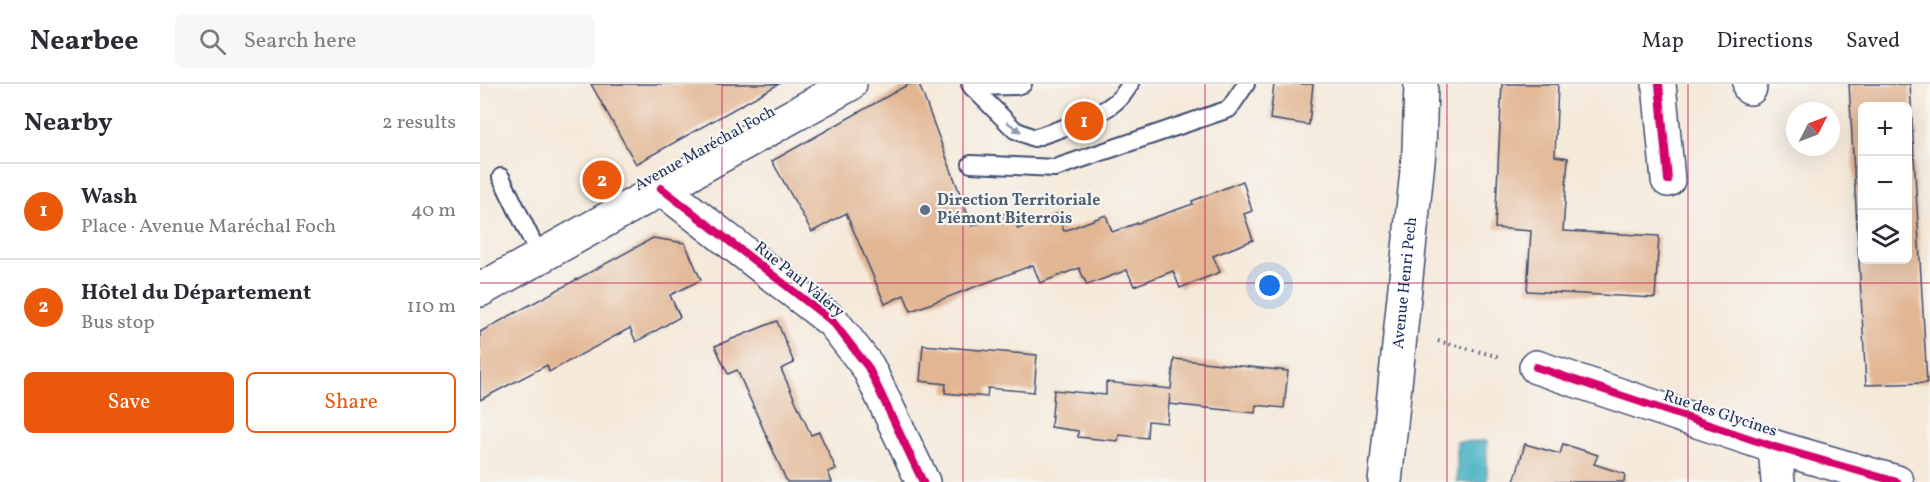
<!DOCTYPE html>
<meta charset="utf-8">
<style>
body{margin:0;font-family:Vollkorn,serif;background:#f7f7f7;color:#2b2b33}
.controls{position:absolute;right:18px;top:18px;display:grid;overflow:hidden;border-radius:9px;box-shadow:0 6px 24px #0002}
.controls button{width:54px;height:54px;display:grid;place-items:center;padding:0;border:0;border-bottom:2px solid #e1e1e2;background:#fff;color:#2b2b33;font:30px sans-serif}
.compass{position:absolute;left:1306px;top:18px;width:54px;height:54px;border-radius:50%;background:#fff;box-shadow:0 6px 24px #0002;rotate:48deg}
.you{position:absolute;left:790px;top:202px;width:21px;height:21px;margin:-15px;border:4px solid #fff;border-radius:50%;background:#1a73e8;box-shadow:0 0 0 9px #1a73e833}
.badge{display:grid;place-items:center;width:39px;height:39px;border-radius:50%;background:#ea580c;color:#fff;font-size:20px;font-weight:700}
.pin{position:absolute;translate:-50% -50%;border:3px solid #fff;box-shadow:0 2px 6px #0006}
.list{margin:0;padding:0;list-style:none}
h2{display:flex;justify-content:space-between;align-items:center;height:78px;margin:0;padding:0 24px;font-size:26px}
h2 small{font-size:20px;font-weight:400;color:#7c7c81}
.list li{display:grid;grid-template-columns:39px 1fr auto;gap:18px;align-items:center;box-sizing:border-box;height:96px;padding:0 24px;border-top:2px solid #e1e1e2}
.list b{display:block;font-size:22px;white-space:nowrap}
.list p{margin:0;font-size:20px;white-space:nowrap;color:#7c7c81}
.list em{font-size:20px;font-style:normal;color:#7c7c81}
.actions{display:flex;gap:12px;padding:18px 24px}
.actions a{flex:1;padding:14px 0;border:2px solid #ea580c;border-radius:9px;text-align:center;font-size:21px;color:#ea580c}
.actions .main{background:#ea580c;color:#fff}
.icon{flex:none;width:33px;height:33px;fill:none;stroke:currentColor;stroke-width:2;stroke-linecap:round;stroke-linejoin:round}
.map{position:relative;flex:none;width:1450px;height:398px;overflow:hidden}
header{display:flex;align-items:center;gap:36px;box-sizing:border-box;height:84px;padding:0 30px;background:#fff;border-bottom:2px solid #e1e1e2}
header strong{font-size:28px}
nav{display:flex;gap:33px;margin-inline-start:auto;font-size:21px}
.search{width:420px;height:54px;background:#f7f7f7;display:flex;align-items:center;gap:15px;box-sizing:border-box;padding:0 21px;border-radius:9px;color:#7c7c81;font-size:22px}
main{display:flex}
aside{flex:1;background:#fff}
.map>svg:first-child{display:block}
.water{fill:#44b0c2;stroke:#307090;stroke-width:1.5}
.building{fill:#e2b693;fill-rule:evenodd}
.lines{fill:none;stroke-linecap:round;stroke-linejoin:round}
.lane-casing{stroke:#3c4b71;stroke-width:20}
.street-casing{stroke:#3c4b71;stroke-width:36}
.secondary-casing{stroke:#3c4b71;stroke-width:36}
.path{stroke:#3c4b71;stroke-width:4;stroke-dasharray:1.5 4.5;stroke-linecap:butt}
.lane{stroke:#fff;stroke-width:16}
.street{stroke:#fff;stroke-width:33}
.secondary{stroke:#fff;stroke-width:33}
.cycleway-casing{stroke:#f6f6f2;stroke-width:11}
.cycleway{stroke:#d6006c;stroke-width:8}
.oneway{fill:#8d97ae}
.grid{fill:none;stroke:#c2185b;stroke-width:1.5;stroke-opacity:0.55}
.service-dot{fill:#5c6f8a;stroke:#f6f6f2;stroke-width:2}
.labels{text-anchor:middle;dominant-baseline:central;stroke-width:4.5;stroke-linejoin:round;paint-order:stroke}
.street-label{font-size:16px;fill:#1b2f5e;stroke:#f6f6f2}
.service-label{font-size:16px;font-weight:bold;fill:#4e5e75;stroke:#f6f6f2;text-anchor:start}
</style>
<header>
<strong>Nearbee</strong>
<div class="search"><svg class="icon" aria-label="search" viewBox="0 0 24 24"><circle cx="10" cy="10" r="6"/><path d="M15 15l6 6"/></svg>Search here</div>
<nav><a>Map</a><a>Directions</a><a>Saved</a></nav>
</header>
<main>
<aside>
<h2>Nearby<small>2 results</small></h2>
<ul class="list">
<li><span class="badge">1</span><div><b>Wash</b><p>Place · Avenue Maréchal Foch</p></div><em>40 m</em></li>
<li><span class="badge">2</span><div><b>Hôtel du Département</b><p>Bus stop</p></div><em>110 m</em></li>
</ul>
<div class="actions"><a class="main">Save</a><a>Share</a></div>
</aside>
<div class="map">
<svg width="1450" height="398" viewBox="0 0 1450 398">
<rect width="100%" height="100%" fill="#f6f6f2"/>
<filter id="ink" filterUnits="userSpaceOnUse"><feTurbulence type="fractalNoise" baseFrequency=".0167" numOctaves="2"/><feDisplacementMap in="SourceGraphic" scale="12" xChannelSelector="R" yChannelSelector="G"/><feConvolveMatrix kernelMatrix="1 2 1 2 8 2 1 2 1" color-interpolation-filters="sRGB"/></filter>
<filter id="wash" filterUnits="userSpaceOnUse"><feTurbulence type="fractalNoise" baseFrequency=".008" numOctaves="4" result="noise"/><feDisplacementMap in="SourceGraphic" scale="24" xChannelSelector="R" yChannelSelector="G"/><feGaussianBlur stdDeviation="1.35" result="paint"/><feColorMatrix in="noise" values="0 0 0 0 0 0 0 0 0 0 0 0 0 0 0 0 0 1.4 0 .05"/><feComposite in="paint" operator="in"/></filter>
<g filter="url(#wash)">
<rect width="100%" height="100%" fill="#f5e9da"/>
<!-- water -->
<path class="water" d="M 1007,357 L 1007,398 L 977,398 L 977,358 Z"/>
<g id="blocks">
<!-- building -->
<g class="building">
<path d="M 111,0 L 299,0 L 156,80 Z"/>
<path d="M 429,0 L 439,0 L 492,142 L 531,127 L 538,145 L 577,130 L 584,147 L 626,131 L 632,148 L 713,120 L 712,117 L 763,97 L 772,127 L 764,130 L 773,156 L 733,172 L 740,188 L 700,204 L 693,187 L 654,202 L 647,186 L 607,201 L 599,184 L 560,199 L 553,181 L 431,227 L 424,211 L 405,220 L 366,129 L 332,148 L 292,77 Z"/>
<path d="M 794,0 L 833,0 L 829,41 L 790,35 Z"/>
<path d="M 1022,0 L 1078,0 L 1075,72 L 1088,74 L 1083,147 L 1179,152 L 1175,214 L 1047,207 L 1051,147 L 1015,144 Z"/>
<path d="M 1369,0 L 1430,0 L 1447,299 L 1386,301 ZM 1383,22 L 1428,22 L 1428,176 L 1383,176 Z"/>
<path d="M 173,154 L 205,159 L 221,196 L 190,211 L 200,233 L 156,258 L 150,244 L 69,288 L 67,281 L 0,316 L 0,248 Z"/>
<path d="M 297,237 L 314,279 L 301,285 L 331,351 L 339,348 L 356,385 L 348,388 L 352,398 L 307,398 L 257,286 L 248,290 L 235,262 Z"/>
<path d="M 443,261 L 557,271 L 554,308 L 508,304 L 507,313 L 465,309 L 466,300 L 440,297 Z"/>
<path d="M 694,275 L 808,287 L 804,324 L 776,321 L 775,329 L 689,320 L 690,310 L 687,339 L 668,337 L 667,354 L 639,351 L 638,357 L 598,353 L 598,347 L 571,343 L 574,306 L 626,311 L 626,298 L 691,305 Z"/>
<path d="M 1045,360 L 1080,370 L 1083,360 L 1118,371 L 1114,380 L 1145,390 L 1144,398 L 1034,398 Z"/>
</g>
</g>
</g>
<g filter="url(#ink)">
<use href="#blocks" fill-opacity="0" stroke="#3c4b71" stroke-width="1.5"/>
<g class="lines">
<!-- lane casing -->
<g class="lane-casing">
<g id="lane">
<path d="M 490,0 L 492,3 L 536,2 L 543,0"/>
<path d="M 492,3 L 535,46 L 554,54 C 584,43 635,31 650,0"/>
<path d="M 491,80 L 575,84 L 749,25 L 766,0"/>
<path d="M 21,93 L 60,173"/>
</g>
</g>
<!-- street casing -->
<g class="street-casing">
<g id="street">
<path d="M 1179,0 L 1188,96"/>
<path d="M 1270,0 L 1270,4"/>
<path d="M 181,104 L 353,238 L 388,283 L 443,398"/>
<path d="M 1056,283 L 1295,363 L 1417,398"/>
<path d="M 1295,363 L 1298,398"/>
</g>
</g>
<!-- secondary casing -->
<g class="secondary-casing">
<g id="secondary">
<path d="M 0,206 L 370,0"/>
<path id="s1" d="M 905,398 L 939,67 L 941,0"/>
</g>
</g>
<!-- path -->
<path class="path" d="M 958,257 L 1020,273"/>
<!-- lane -->
<use href="#lane" class="lane"/>
<!-- street -->
<use href="#street" class="street"/>
<!-- secondary -->
<use href="#secondary" class="secondary"/>
<!-- cycleway casing -->
<g class="cycleway-casing">
<g id="cycleway">
<path d="M 1179,0 L 1188,96"/>
<path d="M 181,104 L 353,238 L 388,283 L 443,398"/>
<path d="M 1056,283 L 1295,363 L 1417,398"/>
</g>
</g>
<!-- cycleway -->
<use href="#cycleway" class="cycleway"/>
</g>
<!-- one-way arrows -->
<defs><path id="oneway-solid" d="M-6-.8H1V-3.2L6.5 0L1 3.2V.8H-6Z" transform="scale(1.5)"/></defs>
<use class="oneway" href="#oneway-solid" transform="translate(534 43) rotate(35)"/>
</g>
<!-- grid -->
<path class="grid" d="M 242,0 L 242,398M 483,0 L 483,398M 725,0 L 725,398M 967,0 L 967,398M 1208,0 L 1208,398M 0,199 L 1450,199"/>
<!-- markers -->
<circle class="service-dot" cx="445" cy="126" r="6"/>
<g class="labels">
<!-- street labels -->
<g class="street-label">
<text transform="translate(225 65) rotate(-29)">Avenue Maréchal Foch</text>
<text transform="translate(319 196) rotate(39)">Rue Paul Valéry</text>
<text stroke="none"><textPath href="#s1" startOffset="200">Avenue Henri Pech</textPath></text>
<text transform="translate(1240 330) rotate(18)">Rue des Glycines</text>
</g>
<!-- service labels -->
<g class="service-label">
<text x="457" y="117">Direction Territoriale<tspan x="457" dy="18">Piémont Biterrois</tspan></text>
</g>
</g>
</svg>
<div class="controls">
<button>+</button>
<button>−</button>
<button><svg class="icon" aria-label="layers" viewBox="0 0 24 24"><path d="M12 4l9 5-9 5-9-5zM3 14l9 5 9-5"/></svg></button>
</div>
<svg class="compass" viewBox="-18 -18 36 36"><path d="M0-13l5 13h-10z" fill="#e53935"/><path d="M0 13l5-13h-10z" fill="#7c7c81"/></svg>
<div class="you"></div>
<div class="pin badge" style="left:604px;top:37px">1</div>
<div class="pin badge" style="left:122px;top:96px">2</div>
</div>
</main>
